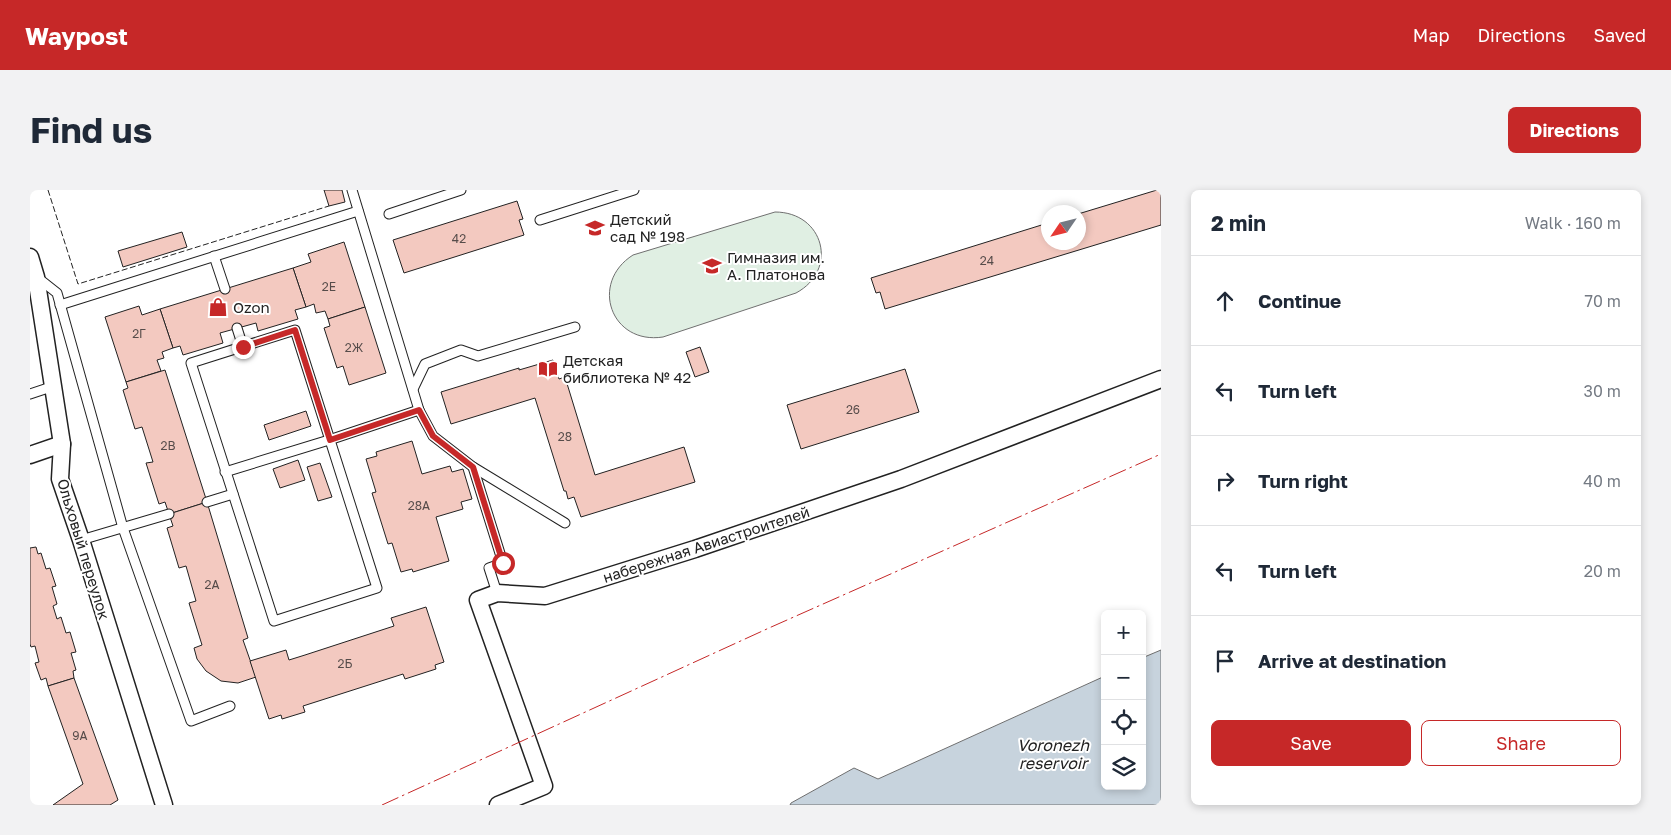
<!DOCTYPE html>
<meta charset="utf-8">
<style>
body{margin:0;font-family:"Golos Text",sans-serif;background:#f2f2f3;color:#1f2937}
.controls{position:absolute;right:15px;bottom:15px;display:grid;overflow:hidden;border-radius:8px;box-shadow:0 2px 8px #0003}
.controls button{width:45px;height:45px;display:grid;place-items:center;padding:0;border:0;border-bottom:1px solid #e0e1e3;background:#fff;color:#1f2937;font:25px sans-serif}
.compass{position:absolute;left:1011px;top:15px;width:45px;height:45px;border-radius:50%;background:#fff;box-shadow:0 2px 8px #0003;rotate:235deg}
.stop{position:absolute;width:15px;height:15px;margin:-11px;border:4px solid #c62828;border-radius:50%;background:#fff}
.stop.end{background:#c62828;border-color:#fff;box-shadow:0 1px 5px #0008}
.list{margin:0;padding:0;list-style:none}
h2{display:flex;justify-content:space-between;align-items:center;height:65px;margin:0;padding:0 20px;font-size:21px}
h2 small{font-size:16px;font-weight:400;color:#747a83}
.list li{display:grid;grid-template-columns:32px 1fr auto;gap:15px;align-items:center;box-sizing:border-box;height:90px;padding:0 20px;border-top:1px solid #e0e1e3}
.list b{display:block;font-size:19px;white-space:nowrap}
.list em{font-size:16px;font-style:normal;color:#747a83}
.actions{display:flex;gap:10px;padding:15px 20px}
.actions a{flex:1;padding:11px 0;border:1px solid #c62828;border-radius:8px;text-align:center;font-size:18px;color:#c62828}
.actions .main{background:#c62828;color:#fff}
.icon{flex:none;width:28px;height:28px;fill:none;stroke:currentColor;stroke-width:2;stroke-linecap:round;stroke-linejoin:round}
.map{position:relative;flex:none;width:1131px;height:615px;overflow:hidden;border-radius:8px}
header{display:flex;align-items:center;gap:30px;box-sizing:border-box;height:70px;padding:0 25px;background:#c62828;color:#fff}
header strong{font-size:24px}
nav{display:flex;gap:28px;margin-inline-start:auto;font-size:18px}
.intro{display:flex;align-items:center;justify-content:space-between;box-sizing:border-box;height:120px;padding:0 30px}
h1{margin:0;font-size:35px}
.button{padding:12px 22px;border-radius:8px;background:#c62828;color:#fff;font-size:18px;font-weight:700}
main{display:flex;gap:30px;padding:0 30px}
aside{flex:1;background:#fff;border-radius:8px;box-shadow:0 2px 8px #0003}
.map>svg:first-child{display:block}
.green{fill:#e0efe3;stroke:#6f6f6f}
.water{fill:#c7d3dd;stroke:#6f6f6f}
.building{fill:#f3c9c0;stroke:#222}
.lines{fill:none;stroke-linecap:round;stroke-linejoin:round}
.service-casing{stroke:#222;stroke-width:11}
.minor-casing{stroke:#222;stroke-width:19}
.service{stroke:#fff;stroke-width:9}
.minor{stroke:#fff;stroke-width:16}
.fence{stroke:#222;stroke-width:1;stroke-dasharray:6 2.5;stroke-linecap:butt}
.power{stroke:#c62828;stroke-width:1;stroke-dasharray:18 4 2.5 4;stroke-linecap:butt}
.route{stroke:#c62828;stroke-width:6}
.labels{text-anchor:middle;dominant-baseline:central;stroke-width:4;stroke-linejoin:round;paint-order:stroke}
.number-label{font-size:12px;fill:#564c4a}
.poi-label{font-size:15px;fill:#222;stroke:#fff;text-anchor:start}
.street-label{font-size:15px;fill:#222;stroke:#fff}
.water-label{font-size:16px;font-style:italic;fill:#222;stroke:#fff}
</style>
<header>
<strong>Waypost</strong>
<nav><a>Map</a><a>Directions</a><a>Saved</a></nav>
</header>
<div class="intro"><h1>Find us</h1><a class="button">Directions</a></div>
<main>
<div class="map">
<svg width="1131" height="615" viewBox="0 0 1131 615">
<rect width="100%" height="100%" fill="#fff"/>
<!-- green -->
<path class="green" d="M 745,22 C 794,22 809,80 766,103 L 633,147 C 581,155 559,93 603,65 Z"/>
<!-- water -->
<path class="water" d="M 1131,460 L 1131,615 L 760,615 L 761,613 L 824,578 L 848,589 L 1075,486 L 1075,596 L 1112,596 L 1112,468 Z"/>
<!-- building -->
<g class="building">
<path d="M 294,0 L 312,0 L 315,12 L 299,16 Z"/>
<path d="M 1127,0 L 1131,0 L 1131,35 L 855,119 L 850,102 L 846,103 L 841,88 L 1018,33 L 1018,52 L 1048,52 L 1048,24 Z"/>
<path d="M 487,11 L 493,29 L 489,30 L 494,45 L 374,83 L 363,50 Z"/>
<path d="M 152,42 L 157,57 L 93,77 L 88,61 Z"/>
<path d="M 314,52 L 335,117 L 298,129 L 295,121 L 286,123 L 284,114 L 276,117 L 263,78 L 281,72 L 278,64 Z"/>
<path d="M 263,78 L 276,117 L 265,120 L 268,129 L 228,141 L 226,133 L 190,143 L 193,153 L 153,165 L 150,156 L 143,158 L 130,119 Z"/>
<path d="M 109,116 L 112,125 L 130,119 L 143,158 L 132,162 L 134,168 L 127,170 L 131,181 L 96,192 L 75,127 Z"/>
<path d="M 335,117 L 356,183 L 319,195 L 313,176 L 307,178 L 294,138 L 300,136 L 298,129 Z"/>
<path d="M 670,157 L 679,182 L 665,187 L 656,162 Z"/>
<path d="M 523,170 L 529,189 L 535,187 L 565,285 L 654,257 L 665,292 L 551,327 L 544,307 L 538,309 L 536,301 L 534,301 L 505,208 L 421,234 L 411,202 L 489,178 L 489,180 Z"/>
<path d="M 875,179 L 889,222 L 771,259 L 757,215 Z"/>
<path d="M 135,180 L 177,312 L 139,324 L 135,312 L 129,314 L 116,273 L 123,272 L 112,237 L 105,239 L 93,200 L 98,198 L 96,192 Z"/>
<path d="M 276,221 L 281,236 L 239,250 L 234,235 Z"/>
<path d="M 382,251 L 392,284 L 420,276 L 422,282 L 433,279 L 442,309 L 431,312 L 433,319 L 406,327 L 419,371 L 383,382 L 382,379 L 371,382 L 362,353 L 358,354 L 342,303 L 346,302 L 336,269 L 347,266 L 346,262 Z"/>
<path d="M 268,270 L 275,290 L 250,298 L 243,279 Z"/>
<path d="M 290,273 L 302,307 L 288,311 L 277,277 Z"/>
<path d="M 177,312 L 218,448 L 213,450 L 226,487 L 208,493 L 191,491 L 176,481 L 167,469 L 164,458 L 172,455 L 159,413 L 166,411 L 156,376 L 149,378 L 137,338 L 143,336 L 139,324 Z"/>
<path d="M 6,357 L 8,364 L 11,363 L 16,379 L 20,378 L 26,396 L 22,397 L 27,414 L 23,416 L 27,429 L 31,427 L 36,443 L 40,442 L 46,462 L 41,463 L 46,480 L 43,481 L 44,488 L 18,496 L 16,488 L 11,490 L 5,473 L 9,472 L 5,456 L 1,457 L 0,454 L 0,358 Z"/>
<path d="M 396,417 L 414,472 L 405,475 L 406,479 L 375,489 L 373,484 L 273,516 L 275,522 L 252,529 L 251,525 L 239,529 L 220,471 L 256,460 L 259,470 L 275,465 L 364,436 L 361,428 Z"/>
<path d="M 44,488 L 88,610 L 80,615 L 23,615 L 53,594 L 18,496 Z"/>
</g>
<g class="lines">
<!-- service casing -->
<g class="service-casing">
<g id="service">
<path d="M 322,0 L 389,220 L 403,246 L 443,277 L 473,373 L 459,378 L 467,403"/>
<path d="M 359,24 L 431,0"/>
<path d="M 510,30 L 604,0"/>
<path d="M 184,66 L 195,99"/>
<path d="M 8,88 L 27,103 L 93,338 L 161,531 L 200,516"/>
<path d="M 30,115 L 328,21"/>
<path d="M 207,138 L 213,157"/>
<path d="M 265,140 L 347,398 L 244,431 L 161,173 Z"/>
<path d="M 383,199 L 395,174 L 431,160 L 448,166 L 545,137"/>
<path d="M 0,204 L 24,196"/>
<path d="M 443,277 L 535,333"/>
<path d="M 195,282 L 299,250 L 389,220"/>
<path d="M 177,312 L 203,304"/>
<path d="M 51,350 L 139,324"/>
</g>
</g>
<!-- minor casing -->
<g class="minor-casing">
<g id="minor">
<path d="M 0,67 L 6,87 L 32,254 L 30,289 L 51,350 L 134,615"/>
<path d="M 0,265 L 32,254"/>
<path d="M 468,615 L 514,596 L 448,410 L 467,403 L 515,406 L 665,359 L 871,289 L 1131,189"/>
</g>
</g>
<!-- service -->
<use href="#service" class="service"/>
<!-- minor -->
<use href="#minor" class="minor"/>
<!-- fence -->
<path class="fence" d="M 18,0 L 48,94 L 299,16"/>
<!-- power -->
<path class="power" d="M 352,615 L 739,438 L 1131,264"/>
</g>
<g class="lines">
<!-- route -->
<path class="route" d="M 213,157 L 265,140 L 300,250 L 389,220 L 403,246 L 443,277 L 473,373"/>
</g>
<!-- icons -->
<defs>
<g id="school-bare" transform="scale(1.5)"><path d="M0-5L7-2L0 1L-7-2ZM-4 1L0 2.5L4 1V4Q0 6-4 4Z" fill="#c62828" stroke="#fff" stroke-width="2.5" paint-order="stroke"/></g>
<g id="shop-bare" transform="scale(1.5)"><path d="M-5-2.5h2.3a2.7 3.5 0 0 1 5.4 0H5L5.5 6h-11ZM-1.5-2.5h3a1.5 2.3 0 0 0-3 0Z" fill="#c62828" stroke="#fff" stroke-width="2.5" paint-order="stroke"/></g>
<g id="library-bare" transform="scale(1.5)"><path d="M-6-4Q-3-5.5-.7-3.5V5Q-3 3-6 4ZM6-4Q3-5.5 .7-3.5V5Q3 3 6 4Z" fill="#c62828" stroke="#fff" stroke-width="2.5" paint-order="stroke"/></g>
</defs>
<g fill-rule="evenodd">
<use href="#school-bare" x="565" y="38"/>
<use href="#school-bare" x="682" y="76"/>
<use href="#shop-bare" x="188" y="117"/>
<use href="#library-bare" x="518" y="179"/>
</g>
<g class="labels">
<!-- number labels -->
<g class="number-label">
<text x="429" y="48">42</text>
<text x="957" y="70">24</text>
<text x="299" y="96">2Е</text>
<text x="109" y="143">2Г</text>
<text x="324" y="157">2Ж</text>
<text x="823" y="219">26</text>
<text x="535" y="246">28</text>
<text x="138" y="255">2В</text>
<text x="389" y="315">28А</text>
<text x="182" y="394">2А</text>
<text x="315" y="473">2Б</text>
<text x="50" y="545">9А</text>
</g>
<!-- poi labels -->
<g class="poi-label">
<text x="580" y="29">Детский<tspan x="580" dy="17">сад № 198</tspan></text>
<text x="697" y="67">Гимназия им.<tspan x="697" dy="17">А. Платонова</tspan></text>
<text x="203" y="117">Ozon</text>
<text x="533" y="170">Детская<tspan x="533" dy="17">библиотека № 42</tspan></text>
</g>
<!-- street labels -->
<g class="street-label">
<text transform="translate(676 354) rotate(-18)">набережная Авиастроителей</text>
<text transform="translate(54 359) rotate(73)">Ольховый переулок</text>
</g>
<!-- water labels -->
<g class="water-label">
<text x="1023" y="555">Voronezh<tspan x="1023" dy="18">reservoir</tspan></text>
</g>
</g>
</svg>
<div class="controls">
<button>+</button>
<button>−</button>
<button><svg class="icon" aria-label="locate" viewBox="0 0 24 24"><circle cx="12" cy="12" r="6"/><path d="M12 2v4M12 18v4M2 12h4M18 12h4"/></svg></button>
<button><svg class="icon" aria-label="layers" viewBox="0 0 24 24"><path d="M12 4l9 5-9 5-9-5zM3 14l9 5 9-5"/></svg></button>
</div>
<svg class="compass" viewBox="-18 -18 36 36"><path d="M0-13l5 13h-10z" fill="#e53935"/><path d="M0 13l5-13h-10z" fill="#747a83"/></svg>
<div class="stop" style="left:473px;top:373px"></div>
<div class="stop end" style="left:213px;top:157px"></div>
</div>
<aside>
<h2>2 min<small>Walk · 160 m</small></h2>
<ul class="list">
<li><svg class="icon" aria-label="ahead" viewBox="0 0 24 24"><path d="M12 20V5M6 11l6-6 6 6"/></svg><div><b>Continue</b></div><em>70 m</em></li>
<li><svg class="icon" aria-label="left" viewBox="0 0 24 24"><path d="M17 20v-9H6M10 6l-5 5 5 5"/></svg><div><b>Turn left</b></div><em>30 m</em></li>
<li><svg class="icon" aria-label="right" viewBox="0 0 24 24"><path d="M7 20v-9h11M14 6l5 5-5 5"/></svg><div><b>Turn right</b></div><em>40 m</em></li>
<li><svg class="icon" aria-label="left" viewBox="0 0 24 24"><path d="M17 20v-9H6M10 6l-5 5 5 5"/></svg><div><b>Turn left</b></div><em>20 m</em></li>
<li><svg class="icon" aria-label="arrive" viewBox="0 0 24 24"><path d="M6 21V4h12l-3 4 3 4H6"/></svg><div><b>Arrive at destination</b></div></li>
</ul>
<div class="actions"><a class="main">Save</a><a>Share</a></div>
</aside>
</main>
